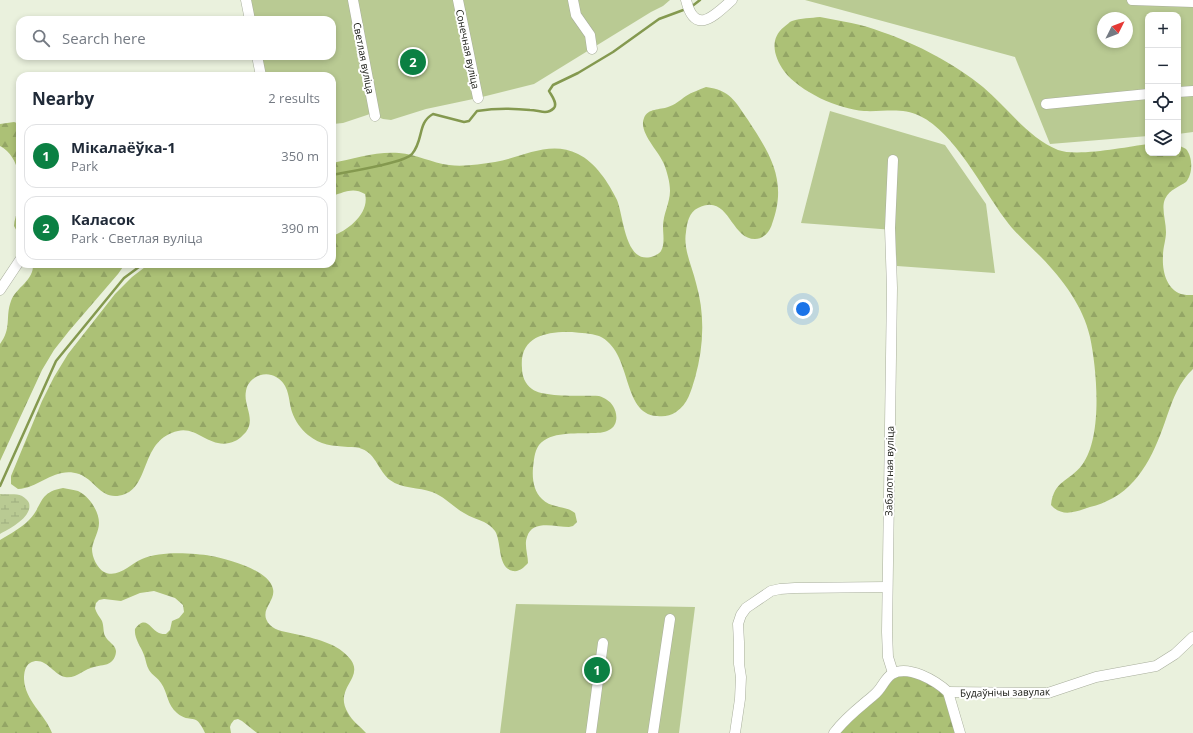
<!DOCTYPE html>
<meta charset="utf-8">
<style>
body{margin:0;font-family:"Open Sans",sans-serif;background:#f2f2f3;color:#1f2937}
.controls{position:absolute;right:12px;top:12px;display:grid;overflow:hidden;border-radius:8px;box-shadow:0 2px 6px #0003}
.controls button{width:36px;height:36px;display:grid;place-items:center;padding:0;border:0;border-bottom:1px solid #e0e1e3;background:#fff;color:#1f2937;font:20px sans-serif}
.compass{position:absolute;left:1097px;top:12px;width:36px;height:36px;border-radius:50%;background:#fff;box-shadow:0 2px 6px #0003;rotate:48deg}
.you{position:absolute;left:803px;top:309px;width:14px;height:14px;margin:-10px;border:3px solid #fff;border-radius:50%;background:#1a73e8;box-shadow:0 0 0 6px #1a73e833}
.badge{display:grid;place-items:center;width:26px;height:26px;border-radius:50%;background:#0b8043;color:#fff;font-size:13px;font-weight:700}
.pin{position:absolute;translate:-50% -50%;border:2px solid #fff;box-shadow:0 1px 4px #0006}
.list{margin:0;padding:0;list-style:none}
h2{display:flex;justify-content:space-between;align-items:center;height:52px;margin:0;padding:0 16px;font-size:17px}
h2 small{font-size:13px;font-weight:400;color:#747a83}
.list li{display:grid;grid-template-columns:26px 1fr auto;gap:12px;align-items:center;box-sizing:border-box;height:64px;margin:0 8px 8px;padding:0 8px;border:1px solid #e0e1e3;border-radius:12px}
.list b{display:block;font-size:15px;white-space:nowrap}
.list p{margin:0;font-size:13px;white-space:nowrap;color:#747a83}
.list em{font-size:13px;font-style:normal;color:#747a83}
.icon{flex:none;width:22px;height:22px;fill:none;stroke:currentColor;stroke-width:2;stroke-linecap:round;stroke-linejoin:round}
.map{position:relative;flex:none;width:1193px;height:733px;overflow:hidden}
.search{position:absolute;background:#fff;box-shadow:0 2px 6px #0003;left:16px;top:16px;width:320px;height:44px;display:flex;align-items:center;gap:10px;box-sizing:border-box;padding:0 14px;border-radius:12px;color:#747a83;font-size:15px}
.panel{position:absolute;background:#fff;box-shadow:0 2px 6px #0003;left:16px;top:72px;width:320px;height:196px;border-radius:12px}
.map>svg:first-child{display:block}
.forest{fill:url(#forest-firs)}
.wetland{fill:url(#wetland-marsh)}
.garden{fill:#b9ca93;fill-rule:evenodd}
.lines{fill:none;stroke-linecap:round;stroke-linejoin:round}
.stream{stroke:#84994f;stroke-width:2.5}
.minor-casing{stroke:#a8ae9c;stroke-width:11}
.minor{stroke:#fff;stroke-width:10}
.labels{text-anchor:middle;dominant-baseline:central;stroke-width:4;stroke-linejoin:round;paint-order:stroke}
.street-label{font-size:10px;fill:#13150f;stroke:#fff}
</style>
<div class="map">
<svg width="1193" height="733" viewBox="0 0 1193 733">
<defs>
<pattern id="forest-firs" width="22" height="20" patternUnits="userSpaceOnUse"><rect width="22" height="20" fill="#acc176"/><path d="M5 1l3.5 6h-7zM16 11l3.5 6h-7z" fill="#93a565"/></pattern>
<pattern id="wetland-marsh" width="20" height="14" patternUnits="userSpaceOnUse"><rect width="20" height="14" fill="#b9ca93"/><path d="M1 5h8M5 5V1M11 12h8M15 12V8" fill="none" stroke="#9ead7e"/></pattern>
</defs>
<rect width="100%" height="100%" fill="#eaf1dd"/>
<!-- forest -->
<g class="forest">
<path d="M 820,17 C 841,21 862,24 882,32 C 917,44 955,64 983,87 C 1007,107 1028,138 1058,150 C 1077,157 1126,147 1148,144 L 1148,153 L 1178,153 L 1178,145 C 1180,146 1184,148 1186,149 C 1193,157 1193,174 1186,182 C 1179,187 1170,189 1165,199 C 1161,208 1166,221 1166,232 C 1166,240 1163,247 1163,256 C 1162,270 1166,289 1181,294 C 1184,295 1189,295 1193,295 L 1193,369 C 1179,382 1173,399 1167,416 C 1156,449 1141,486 1107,501 C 1100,505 1092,506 1084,509 C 1072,513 1061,516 1051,505 C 1054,480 1069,482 1082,465 C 1103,437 1097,370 1090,337 C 1083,306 1063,280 1041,257 C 1029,245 1015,233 1005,219 C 982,188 955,133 920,116 C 902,107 884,112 864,111 C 838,109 800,92 784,71 C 774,57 769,39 784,27 C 787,25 789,22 792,21 C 801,18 811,18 820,17 Z"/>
<path d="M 706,87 C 730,90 735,101 748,120 C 770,154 788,181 772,224 C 770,231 764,239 755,239 C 730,239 729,192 698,208 C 689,212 687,223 686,232 C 683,249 692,266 696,283 C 705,314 704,346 695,378 C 691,391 688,404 676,412 C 670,416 664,417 657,416 C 621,414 633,351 599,336 C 590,333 581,333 572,332 C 547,331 519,336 522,368 C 522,376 525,384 532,389 C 544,398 583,395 599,396 C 605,398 610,401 613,406 C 618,414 618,426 609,430 C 604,433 597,433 591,433 C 575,434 551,431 539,445 C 534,452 534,461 533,468 C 532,479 534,492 542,499 C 552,509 565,505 575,513 L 577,522 L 573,526 L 569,527 C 556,527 532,519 527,537 C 524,545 528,555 528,563 C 524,567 520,572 513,571 C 497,568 502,542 495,531 C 492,527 488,524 484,522 C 478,519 470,517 464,513 C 453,507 444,496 432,492 C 419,487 402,489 390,480 C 379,472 376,454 362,449 C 358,447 353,447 348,447 C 333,446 320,445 308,435 C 301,429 295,421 292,412 C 288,399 290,385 276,377 C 265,370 248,377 246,391 C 243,405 256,419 246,432 C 242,436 240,439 235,441 C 212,452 198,426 178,431 C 141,439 150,485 125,494 C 102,503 96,480 79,474 C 55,466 40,488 18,489 L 11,484 L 11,476 L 42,401 L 54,377 L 68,354 L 115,294 L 132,277 L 149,264 L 332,264 L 332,236 C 348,231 370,213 365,194 C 353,187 345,192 332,196 L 332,163 C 353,159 377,151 399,153 C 416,154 432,163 449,165 C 464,167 480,164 495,162 C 523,157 550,140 578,154 C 595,162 609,183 617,200 C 624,217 625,267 654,256 C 656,255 660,253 661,251 C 665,244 663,234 663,227 C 663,214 670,203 670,191 C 670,182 667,172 664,164 C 659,151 638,132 644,118 C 648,108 660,110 668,107 C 675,105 680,100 686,96 C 692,92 699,90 706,87 Z"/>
<path d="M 14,122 L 20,124 L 20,237 L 14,226 C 14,220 17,214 18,208 C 22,187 21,157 0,146 L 0,124 Z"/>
<path d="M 33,264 L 125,264 L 118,274 L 69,331 L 54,350 L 42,370 L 0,461 L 0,344 C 12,328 5,317 11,301 C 16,287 34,281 33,264 Z"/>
<path d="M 63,488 C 68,489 74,490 78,491 C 89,496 99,511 99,523 C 99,532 93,540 92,549 C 92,557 97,568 104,572 C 118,579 130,564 142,559 C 161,551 192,553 211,556 C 228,559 269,570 273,589 C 276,602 257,611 270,625 C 276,631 286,632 295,634 C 313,638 339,643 351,660 C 364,679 333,688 348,713 C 352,721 360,726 366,733 L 257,733 L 242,721 L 238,719 L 234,720 L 231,724 L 230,727 L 231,733 L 205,733 C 195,710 191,725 177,713 C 167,705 168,693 161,683 C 158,678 152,675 149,670 C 146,665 146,660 144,655 C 141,646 134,639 135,629 C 146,614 150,629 159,633 C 161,634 164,634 166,634 L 170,630 L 172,621 L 179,618 L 184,612 L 183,605 L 175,598 L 154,591 L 140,593 L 121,601 L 104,599 L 99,600 L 96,603 L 95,608 C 96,613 100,617 102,621 C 104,626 103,632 105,636 C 108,642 115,644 116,651 C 116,655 114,660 111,662 C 106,666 100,665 94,667 C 84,669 76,679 65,677 C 53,675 45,655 30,663 C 25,666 24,673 24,679 C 25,701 45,714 52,733 L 0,733 L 0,540 C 10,534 21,528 29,520 C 43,506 38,492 63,488 Z"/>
<path d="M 909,676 L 929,681 L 945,695 L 955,733 L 839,733 L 888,683 L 897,677 Z"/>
</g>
<!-- wetland -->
<path class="wetland" d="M 0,494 C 7,495 16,493 22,496 C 25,498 28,500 29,503 C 33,517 9,529 0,534 Z"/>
<!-- garden -->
<g class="garden">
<path d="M 244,0 L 670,0 L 663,6 L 651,12 L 534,84 L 478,98 L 426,109 L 391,120 L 383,119 L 370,114 L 343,123 L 333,124 L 332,76 L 260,76 L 256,56 L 332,56 L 332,20 L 248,20 Z"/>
<path d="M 805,0 L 1193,0 L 1193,132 L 1178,134 L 1178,15 L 1148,15 L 1148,136 L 1050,144 L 1015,57 ZM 1103,18 L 1127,18 L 1127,42 L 1103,42 Z"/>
<path d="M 830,111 L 945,145 L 986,204 L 995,273 L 897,266 L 894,230 L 801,223 Z"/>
<path d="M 516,604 L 695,607 L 679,733 L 500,733 Z"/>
</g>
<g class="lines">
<!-- stream -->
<g class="stream">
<path d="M 691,7 L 700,0"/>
<path d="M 332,175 C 347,172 405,163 412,154 C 424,140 417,123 433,114 L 464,122 L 469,121 L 477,111 C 495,108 512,108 530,110 C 535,110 541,112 545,112 C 548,112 552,110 554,108 C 558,103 551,95 549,91 L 553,85 L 578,73 L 613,52 L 659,19 L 686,9"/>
<path d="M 0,486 L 56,361 L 124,278 L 143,264"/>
</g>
<!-- minor casing -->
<g class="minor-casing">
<g id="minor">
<path d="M 246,0 L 250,20"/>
<path d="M 353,0 L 375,116"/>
<path d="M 458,0 L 478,98"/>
<path d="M 573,0 L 576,15 L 590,35 L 592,49"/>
<path d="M 686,0 C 695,37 715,15 732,0"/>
<path d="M 1132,0 L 1193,2"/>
<path d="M 257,56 L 261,76"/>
<path d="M 1178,92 L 1193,91"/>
<path d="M 1046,104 L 1148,94"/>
<path d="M 0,290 L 20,260"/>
<path d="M 893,673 L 888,657 L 887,632 L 892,288 L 890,228 L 893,160"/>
<path d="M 948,692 L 1048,693 L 1096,677 L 1156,666 L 1175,654 L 1193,637"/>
<path d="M 591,733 L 603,643"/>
<path d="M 653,733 L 670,619"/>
<path d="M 735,733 L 740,699 L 741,677 L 739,664 L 739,642 L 738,624 L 741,615 L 746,608 L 771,591 L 780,589 L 795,588 L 887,587"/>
<path d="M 834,733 C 847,716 859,708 874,695 C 882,689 884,679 892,674 C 908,664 936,681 948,692 L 960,733"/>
</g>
</g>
<!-- minor -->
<use href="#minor" class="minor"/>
</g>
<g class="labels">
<!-- street labels -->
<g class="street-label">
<text transform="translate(468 49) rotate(78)">Сонечная вуліца</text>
<text transform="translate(364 58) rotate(79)">Светлая вуліца</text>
<text transform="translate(889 471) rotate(-89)">Забалотная вуліца</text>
<text transform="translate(1005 692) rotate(-1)">Будаўнічы завулак</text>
</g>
</g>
</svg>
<div class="controls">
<button>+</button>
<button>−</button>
<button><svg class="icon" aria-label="locate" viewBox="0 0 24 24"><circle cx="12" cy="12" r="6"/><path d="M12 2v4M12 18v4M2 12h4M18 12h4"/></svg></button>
<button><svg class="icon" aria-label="layers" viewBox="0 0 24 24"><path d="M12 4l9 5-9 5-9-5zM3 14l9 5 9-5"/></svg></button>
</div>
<svg class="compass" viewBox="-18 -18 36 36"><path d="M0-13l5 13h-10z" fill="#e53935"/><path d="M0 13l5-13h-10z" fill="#747a83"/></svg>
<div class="you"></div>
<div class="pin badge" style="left:597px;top:670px">1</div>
<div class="pin badge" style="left:413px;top:62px">2</div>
<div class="search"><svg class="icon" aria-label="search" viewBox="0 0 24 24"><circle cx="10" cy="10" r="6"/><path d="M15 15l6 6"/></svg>Search here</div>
<section class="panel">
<h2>Nearby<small>2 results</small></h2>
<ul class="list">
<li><span class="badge">1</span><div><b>Мікалаёўка-1</b><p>Park</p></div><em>350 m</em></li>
<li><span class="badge">2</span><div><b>Каласок</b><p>Park · Светлая вуліца</p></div><em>390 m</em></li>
</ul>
</section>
</div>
